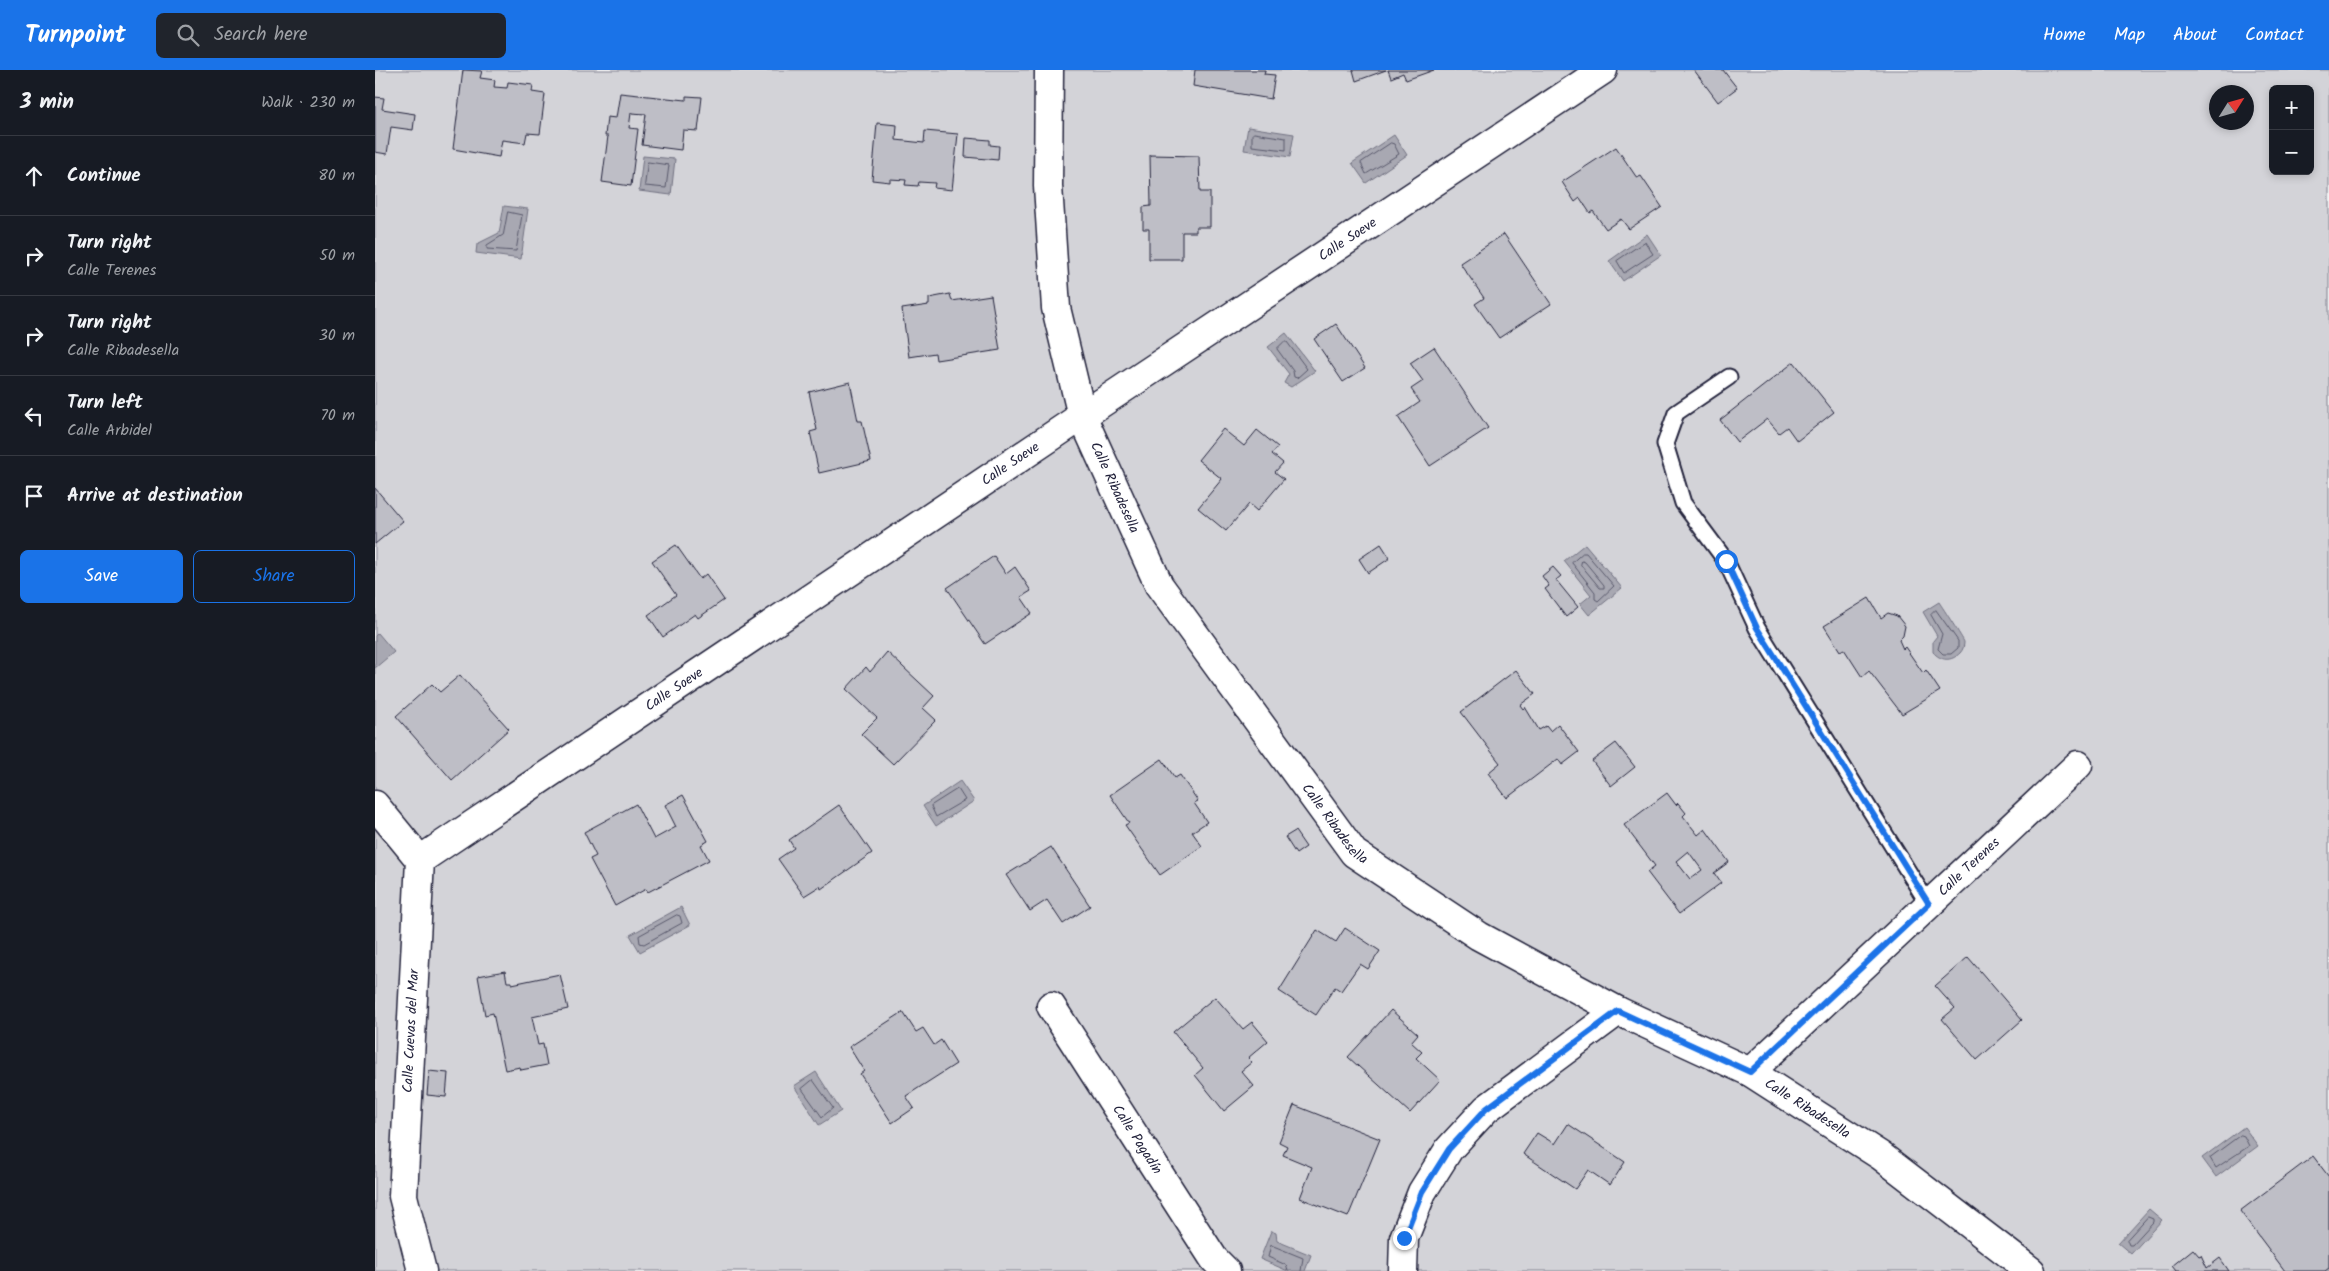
<!DOCTYPE html>
<meta charset="utf-8">
<style>
body{margin:0;font-family:Kalam,sans-serif;background:#20242c;color:#f1f3f6}
.controls{position:absolute;right:15px;top:15px;display:grid;overflow:hidden;border-radius:8px;box-shadow:0 2px 8px #0003}
.controls button{width:45px;height:45px;display:grid;place-items:center;padding:0;border:0;border-bottom:1px solid #363941;background:#171b24;color:#f1f3f6;font:25px sans-serif}
.compass{position:absolute;left:1834px;top:15px;width:45px;height:45px;border-radius:50%;background:#171b24;box-shadow:0 2px 8px #0003;rotate:53deg}
.stop{position:absolute;width:15px;height:15px;margin:-11px;border:4px solid #1a73e8;border-radius:50%;background:#fff}
.stop.end{background:#1a73e8;border-color:#fff;box-shadow:0 1px 5px #0008}
.list{margin:0;padding:0;list-style:none}
h2{display:flex;justify-content:space-between;align-items:center;height:65px;margin:0;padding:0 20px;font-size:21px}
h2 small{font-size:16px;font-weight:400;color:#9ea1a6}
.list li{display:grid;grid-template-columns:32px 1fr auto;gap:15px;align-items:center;box-sizing:border-box;height:80px;padding:0 20px;border-top:1px solid #363941}
.list b{display:block;font-size:19px;white-space:nowrap}
.list p{margin:0;font-size:16px;white-space:nowrap;color:#9ea1a6}
.list em{font-size:16px;font-style:normal;color:#9ea1a6}
.actions{display:flex;gap:10px;padding:15px 20px}
.actions a{flex:1;padding:11px 0;border:1px solid #1a73e8;border-radius:8px;text-align:center;font-size:18px;color:#1a73e8}
.actions .main{background:#1a73e8;color:#fff}
.icon{flex:none;width:28px;height:28px;fill:none;stroke:currentColor;stroke-width:2;stroke-linecap:round;stroke-linejoin:round}
.map{position:relative;flex:none;width:1954px;height:1201px;overflow:hidden}
header{display:flex;align-items:center;gap:30px;box-sizing:border-box;height:70px;padding:0 25px;background:#1a73e8;color:#fff}
header strong{font-size:24px}
nav{display:flex;gap:28px;margin-inline-start:auto;font-size:18px}
.search{width:350px;height:45px;background:#20242c;display:flex;align-items:center;gap:12px;box-sizing:border-box;padding:0 18px;border-radius:8px;color:#9ea1a6;font-size:19px}
main{display:flex}
aside{flex:1;background:#171b24}
.map>svg:first-child{display:block}
.green{fill:#d3d3d8;stroke:#7a7a8a;fill-rule:evenodd}
.water{fill:#a8a8b2;stroke:#727282}
.lines{fill:none;stroke-linecap:round;stroke-linejoin:round}
.shore{stroke:#58586b;stroke-width:1}
.building{fill:#bebec6;stroke:#22223b;fill-rule:evenodd}
.service-casing{stroke:#22223b;stroke-width:19}
.minor-casing{stroke:#22223b;stroke-width:31}
.service{stroke:#fff;stroke-width:15}
.minor{stroke:#fff;stroke-width:28}
.route{stroke:#1a73e8;stroke-width:6}
.labels{text-anchor:middle;dominant-baseline:central;stroke-width:4;stroke-linejoin:round;paint-order:stroke}
.street-label{font-size:14px;fill:#22223b;stroke:#fff}
</style>
<header>
<strong>Turnpoint</strong>
<div class="search"><svg class="icon" aria-label="search" viewBox="0 0 24 24"><circle cx="10" cy="10" r="6"/><path d="M15 15l6 6"/></svg>Search here</div>
<nav><a>Home</a><a>Map</a><a>About</a><a>Contact</a></nav>
</header>
<main>
<aside>
<h2>3 min<small>Walk · 230 m</small></h2>
<ul class="list">
<li><svg class="icon" aria-label="ahead" viewBox="0 0 24 24"><path d="M12 20V5M6 11l6-6 6 6"/></svg><div><b>Continue</b></div><em>80 m</em></li>
<li><svg class="icon" aria-label="right" viewBox="0 0 24 24"><path d="M7 20v-9h11M14 6l5 5-5 5"/></svg><div><b>Turn right</b><p>Calle Terenes</p></div><em>50 m</em></li>
<li><svg class="icon" aria-label="right" viewBox="0 0 24 24"><path d="M7 20v-9h11M14 6l5 5-5 5"/></svg><div><b>Turn right</b><p>Calle Ribadesella</p></div><em>30 m</em></li>
<li><svg class="icon" aria-label="left" viewBox="0 0 24 24"><path d="M17 20v-9H6M10 6l-5 5 5 5"/></svg><div><b>Turn left</b><p>Calle Arbidel</p></div><em>70 m</em></li>
<li><svg class="icon" aria-label="arrive" viewBox="0 0 24 24"><path d="M6 21V4h12l-3 4 3 4H6"/></svg><div><b>Arrive at destination</b></div></li>
</ul>
<div class="actions"><a class="main">Save</a><a>Share</a></div>
</aside>
<div class="map">
<svg width="1954" height="1201" viewBox="0 0 1954 1201">
<rect width="100%" height="100%" fill="#f2f2f3"/>
<filter id="ink" filterUnits="userSpaceOnUse"><feTurbulence type="fractalNoise" baseFrequency=".02" numOctaves="2"/><feDisplacementMap in="SourceGraphic" scale="10" xChannelSelector="R" yChannelSelector="G"/><feConvolveMatrix kernelMatrix="1 2 1 2 8 2 1 2 1" color-interpolation-filters="sRGB"/></filter>
<g filter="url(#ink)">
<!-- green -->
<path class="green" d="M 0,0 L 1954,0 L 1954,1201 L 0,1201 ZM 1898,19 L 1935,19 L 1935,101 L 1898,101 ZM 1842,22 L 1872,22 L 1872,52 L 1842,52 Z"/>
<!-- water -->
<g class="water">
<path d="M 873,57 L 919,64 L 915,87 L 869,80 Z"/>
<path d="M 1019,65 L 1032,85 L 991,113 L 977,93 Z"/>
<path d="M 268,86 L 300,89 L 296,125 L 264,121 Z"/>
<path d="M 129,136 L 153,139 L 146,189 L 101,183 L 102,174 L 124,163 Z"/>
<path d="M 1272,164 L 1286,185 L 1248,211 L 1234,191 Z"/>
<path d="M 911,263 L 940,301 L 916,317 L 909,313 L 914,304 L 893,277 Z"/>
<path d="M 1210,474 L 1247,518 L 1214,545 L 1205,534 L 1216,525 L 1189,491 Z"/>
<path d="M 1564,532 C 1568,538 1588,569 1589,572 C 1589,576 1588,580 1585,583 C 1576,592 1566,591 1558,582 L 1558,571 L 1562,566 L 1548,542 Z"/>
<path d="M 3,563 L 19,582 L 0,598 L 0,566 Z"/>
<path d="M 585,711 L 599,731 L 561,756 L 548,736 Z"/>
<path d="M 306,837 L 315,855 L 265,882 L 255,865 Z"/>
<path d="M 441,1002 L 466,1041 L 444,1055 L 419,1016 Z"/>
<path d="M 1869,1057 L 1883,1076 L 1841,1107 L 1827,1088 Z"/>
<path d="M 1774,1139 L 1787,1150 L 1756,1184 L 1743,1173 Z"/>
<path d="M 896,1161 L 901,1163 L 902,1171 L 936,1185 L 930,1201 L 913,1201 L 885,1189 Z"/>
</g>
<g class="lines">
<!-- shore -->
<g class="shore">
<path d="M 879,63 L 911,68 L 911,80 L 877,76 L 877,65 Z"/>
<path d="M 1016,73 L 1019,74 L 1024,84 L 991,104 L 986,93 Z"/>
<path d="M 273,92 L 294,95 L 291,118 L 270,116 Z"/>
<path d="M 133,142 L 147,145 L 141,181 L 112,179 L 112,175 L 128,165 Z"/>
<path d="M 1270,172 L 1278,184 L 1249,203 L 1242,191 Z"/>
<path d="M 909,272 L 912,272 L 932,299 L 922,308 L 919,307 L 918,301 L 902,279 Z"/>
<path d="M 1208,483 L 1211,483 L 1239,516 L 1223,531 L 1220,529 L 1220,522 L 1197,493 Z"/>
<path d="M 1207,491 L 1210,492 L 1229,515 L 1229,518 L 1225,518 L 1206,495 Z"/>
<path d="M 1561,540 L 1583,571 L 1583,578 L 1576,584 L 1568,584 L 1563,579 L 1567,564 L 1556,545 Z"/>
<path d="M 583,719 L 590,730 L 561,747 L 556,736 Z"/>
<path d="M 302,845 L 305,846 L 307,853 L 269,874 L 265,873 L 264,866 Z"/>
<path d="M 438,1010 L 458,1038 L 447,1047 L 427,1019 Z"/>
<path d="M 1866,1065 L 1869,1066 L 1874,1076 L 1841,1098 L 1835,1088 Z"/>
<path d="M 1773,1147 L 1778,1149 L 1778,1152 L 1757,1175 L 1754,1175 L 1752,1170 Z"/>
<path d="M 913,1201 L 911,1195 L 893,1187 L 896,1175 L 928,1188 L 926,1201"/>
</g>
</g>
<!-- building -->
<g class="building">
<path d="M 88,0 L 107,1 L 105,8 L 120,10 L 119,17 L 132,18 L 133,12 L 158,15 L 157,22 L 170,24 L 165,64 L 152,63 L 150,73 L 127,70 L 124,87 L 78,79 Z"/>
<path d="M 820,0 L 890,0 L 889,4 L 900,5 L 896,29 L 818,16 Z"/>
<path d="M 978,0 L 1011,0 L 981,11 Z"/>
<path d="M 1013,0 L 1059,0 L 1031,10 L 1028,3 L 1016,8 Z"/>
<path d="M 1319,0 L 1348,0 L 1362,18 L 1343,32 Z"/>
<path d="M 245,23 L 311,30 L 311,26 L 327,27 L 323,61 L 308,60 L 306,80 L 267,75 L 271,44 L 256,43 L 254,58 L 263,59 L 256,116 L 227,112 L 233,66 L 230,66 L 232,47 L 241,48 Z"/>
<path d="M 0,27 L 9,28 L 7,39 L 40,44 L 38,60 L 16,57 L 12,84 L 0,82 Z"/>
<path d="M 502,53 L 522,55 L 521,70 L 549,73 L 550,61 L 583,64 L 577,120 L 559,118 L 560,113 L 544,112 L 543,116 L 530,115 L 531,110 L 515,109 L 515,112 L 497,110 Z"/>
<path d="M 591,68 L 615,70 L 615,75 L 624,76 L 623,90 L 590,87 Z"/>
<path d="M 1241,77 L 1262,108 L 1266,106 L 1287,137 L 1254,159 L 1246,149 L 1231,159 L 1218,141 L 1215,143 L 1205,128 L 1200,132 L 1187,112 Z"/>
<path d="M 775,85 L 824,86 L 825,122 L 835,122 L 835,157 L 821,157 L 821,162 L 807,162 L 807,189 L 774,189 L 774,159 L 768,159 L 768,137 L 776,136 Z"/>
<path d="M 1129,164 L 1176,234 L 1124,268 L 1100,234 L 1109,228 L 1085,193 Z"/>
<path d="M 575,224 L 577,231 L 616,225 L 625,280 L 561,290 L 560,283 L 534,287 L 527,239 L 554,235 L 554,228 Z"/>
<path d="M 961,254 L 990,298 L 968,312 L 939,269 Z"/>
<path d="M 1059,277 L 1113,358 L 1055,396 L 1023,347 L 1045,332 L 1036,319 L 1048,311 L 1035,293 Z"/>
<path d="M 1419,292 L 1459,342 L 1422,371 L 1412,357 L 1404,363 L 1392,349 L 1362,372 L 1345,350 Z"/>
<path d="M 475,312 L 483,351 L 487,351 L 496,391 L 444,403 L 435,362 L 442,360 L 434,322 Z"/>
<path d="M 848,359 L 869,376 L 882,360 L 903,377 L 897,384 L 908,393 L 900,402 L 909,409 L 882,441 L 874,434 L 851,461 L 823,438 L 847,409 L 823,390 Z"/>
<path d="M 0,418 L 28,451 L 0,474 Z"/>
<path d="M 1006,474 L 1015,488 L 993,503 L 984,489 Z"/>
<path d="M 301,475 L 325,509 L 331,504 L 349,530 L 323,548 L 320,544 L 288,567 L 273,545 L 301,525 L 277,491 Z"/>
<path d="M 619,486 L 631,504 L 640,497 L 656,521 L 646,527 L 657,543 L 610,574 L 572,518 Z"/>
<path d="M 1178,497 L 1186,506 L 1181,510 L 1203,537 L 1191,547 L 1170,519 L 1174,516 L 1167,506 Z"/>
<path d="M 1494,528 L 1506,548 L 1513,543 L 1522,546 L 1530,556 L 1528,566 L 1524,570 L 1528,579 L 1530,577 L 1548,603 L 1551,600 L 1565,621 L 1527,644 L 1494,601 L 1487,607 L 1469,579 L 1465,581 L 1449,556 Z"/>
<path d="M 512,582 L 559,626 L 548,638 L 561,650 L 518,694 L 486,664 L 502,648 L 471,619 L 491,597 L 495,602 Z"/>
<path d="M 1141,600 L 1160,624 L 1145,635 L 1148,639 L 1150,637 L 1164,660 L 1171,656 L 1175,661 L 1183,654 L 1204,682 L 1187,695 L 1183,689 L 1132,728 L 1113,703 L 1125,693 L 1086,642 Z"/>
<path d="M 85,605 L 134,659 L 77,710 L 21,646 L 57,614 L 65,622 Z"/>
<path d="M 1241,673 L 1260,697 L 1236,716 L 1217,691 Z"/>
<path d="M 787,689 L 800,708 L 805,705 L 823,731 L 819,733 L 832,752 L 817,762 L 827,776 L 785,805 L 750,755 L 754,753 L 735,725 Z"/>
<path d="M 1292,723 L 1301,735 L 1303,733 L 1311,743 L 1308,746 L 1323,765 L 1330,759 L 1354,792 L 1339,803 L 1346,813 L 1304,844 L 1272,802 L 1280,796 L 1249,755 ZM 1313,781 L 1327,800 L 1315,809 L 1301,791 Z"/>
<path d="M 308,725 L 333,771 L 326,775 L 334,790 L 273,822 L 271,819 L 240,836 L 215,789 L 221,786 L 209,762 L 261,734 L 279,769 L 301,757 L 290,735 Z"/>
<path d="M 464,735 L 497,783 L 446,819 L 445,816 L 429,826 L 403,789 L 419,778 L 414,770 Z"/>
<path d="M 920,761 L 931,777 L 921,784 L 910,767 Z"/>
<path d="M 676,777 L 715,836 L 688,854 L 672,830 L 655,841 L 631,805 Z"/>
<path d="M 970,858 L 1005,881 L 993,899 L 985,894 L 966,921 L 960,917 L 941,945 L 904,921 L 942,860 L 961,872 Z"/>
<path d="M 1593,887 L 1647,950 L 1602,990 L 1567,949 L 1580,938 L 1560,916 Z"/>
<path d="M 130,901 L 132,912 L 137,912 L 137,914 L 185,904 L 193,939 L 157,947 L 163,975 L 168,974 L 172,995 L 146,1000 L 145,997 L 130,1000 L 118,943 L 110,945 L 103,906 Z"/>
<path d="M 840,927 L 868,959 L 877,952 L 893,971 L 873,988 L 877,992 L 866,1001 L 879,1016 L 849,1041 L 820,1005 L 828,998 L 798,962 Z"/>
<path d="M 1016,940 L 1043,964 L 1036,972 L 1047,982 L 1041,988 L 1065,1010 L 1035,1043 L 973,987 Z"/>
<path d="M 528,942 L 541,962 L 548,958 L 559,975 L 566,970 L 581,994 L 531,1026 L 539,1038 L 517,1053 L 485,1004 L 489,1001 L 474,977 Z"/>
<path d="M 54,1001 L 73,1003 L 71,1027 L 52,1025 Z"/>
<path d="M 919,1035 L 1005,1069 L 973,1147 L 925,1128 L 937,1097 L 908,1085 L 912,1076 L 904,1072 Z"/>
<path d="M 1193,1054 L 1250,1092 L 1235,1115 L 1213,1100 L 1200,1119 L 1148,1084 L 1162,1063 L 1180,1074 Z"/>
<path d="M 1938,1086 L 1954,1107 L 1954,1198 L 1950,1201 L 1910,1201 L 1865,1141 Z"/>
<path d="M 1818,1179 L 1824,1186 L 1826,1185 L 1832,1198 L 1845,1188 L 1854,1201 L 1801,1201 L 1797,1196 Z"/>
</g>
<g class="lines">
<!-- service casing -->
<g class="service-casing">
<path id="service" d="M 1354,307 L 1301,343 L 1290,374 L 1308,433 L 1351,491 L 1382,558 L 1554,835"/>
</g>
<!-- minor casing -->
<g class="minor-casing">
<g id="minor">
<path id="s1" d="M 674,0 L 673,116 L 681,238 L 707,346 L 784,515 L 979,783 L 1104,866 L 1243,941 L 1375,1002 L 1506,1086 L 1656,1201"/>
<path d="M 0,735 L 45,790 L 28,1126 L 47,1201"/>
<path id="s2" d="M 45,790 L 707,346 L 1228,0"/>
<path id="s3" d="M 676,936 L 839,1189 L 851,1201"/>
<path id="s4" d="M 1375,1002 L 1703,695"/>
<path d="M 1028,1201 L 1029,1168 L 1047,1122 L 1074,1079 L 1111,1039 L 1243,941"/>
</g>
</g>
<!-- service -->
<use href="#service" class="service"/>
<!-- minor -->
<use href="#minor" class="minor"/>
</g>
</g>
<g class="lines" filter="url(#ink)">
<!-- route -->
<path class="route" d="M 1029,1168 L 1047,1122 L 1074,1079 L 1111,1039 L 1243,941 L 1375,1002 L 1554,834 L 1382,558 L 1351,491"/>
</g>
<g class="labels">
<!-- street labels -->
<g class="street-label">
<text stroke="none"><textPath href="#s2" startOffset="1116">Calle Soeve</textPath></text>
<text stroke="none"><textPath href="#s2" startOffset="711">Calle Soeve</textPath></text>
<text stroke="none"><textPath href="#s1" startOffset="428">Calle Ribadesella</textPath></text>
<text stroke="none"><textPath href="#s2" startOffset="306">Calle Soeve</textPath></text>
<text stroke="none"><textPath href="#s1" startOffset="832">Calle Ribadesella</textPath></text>
<text stroke="none"><textPath href="#s4" startOffset="300">Calle Terenes</textPath></text>
<text transform="translate(36 961) rotate(-87)">Calle Cuevas del Mar</text>
<text stroke="none"><textPath href="#s1" startOffset="1388">Calle Ribadesella</textPath></text>
<text stroke="none"><textPath href="#s3" startOffset="159">Calle Pagadín</textPath></text>
</g>
</g>
</svg>
<div class="controls">
<button>+</button>
<button>−</button>
</div>
<svg class="compass" viewBox="-18 -18 36 36"><path d="M0-13l5 13h-10z" fill="#e53935"/><path d="M0 13l5-13h-10z" fill="#9ea1a6"/></svg>
<div class="stop" style="left:1351px;top:491px"></div>
<div class="stop end" style="left:1029px;top:1168px"></div>
</div>
</main>
